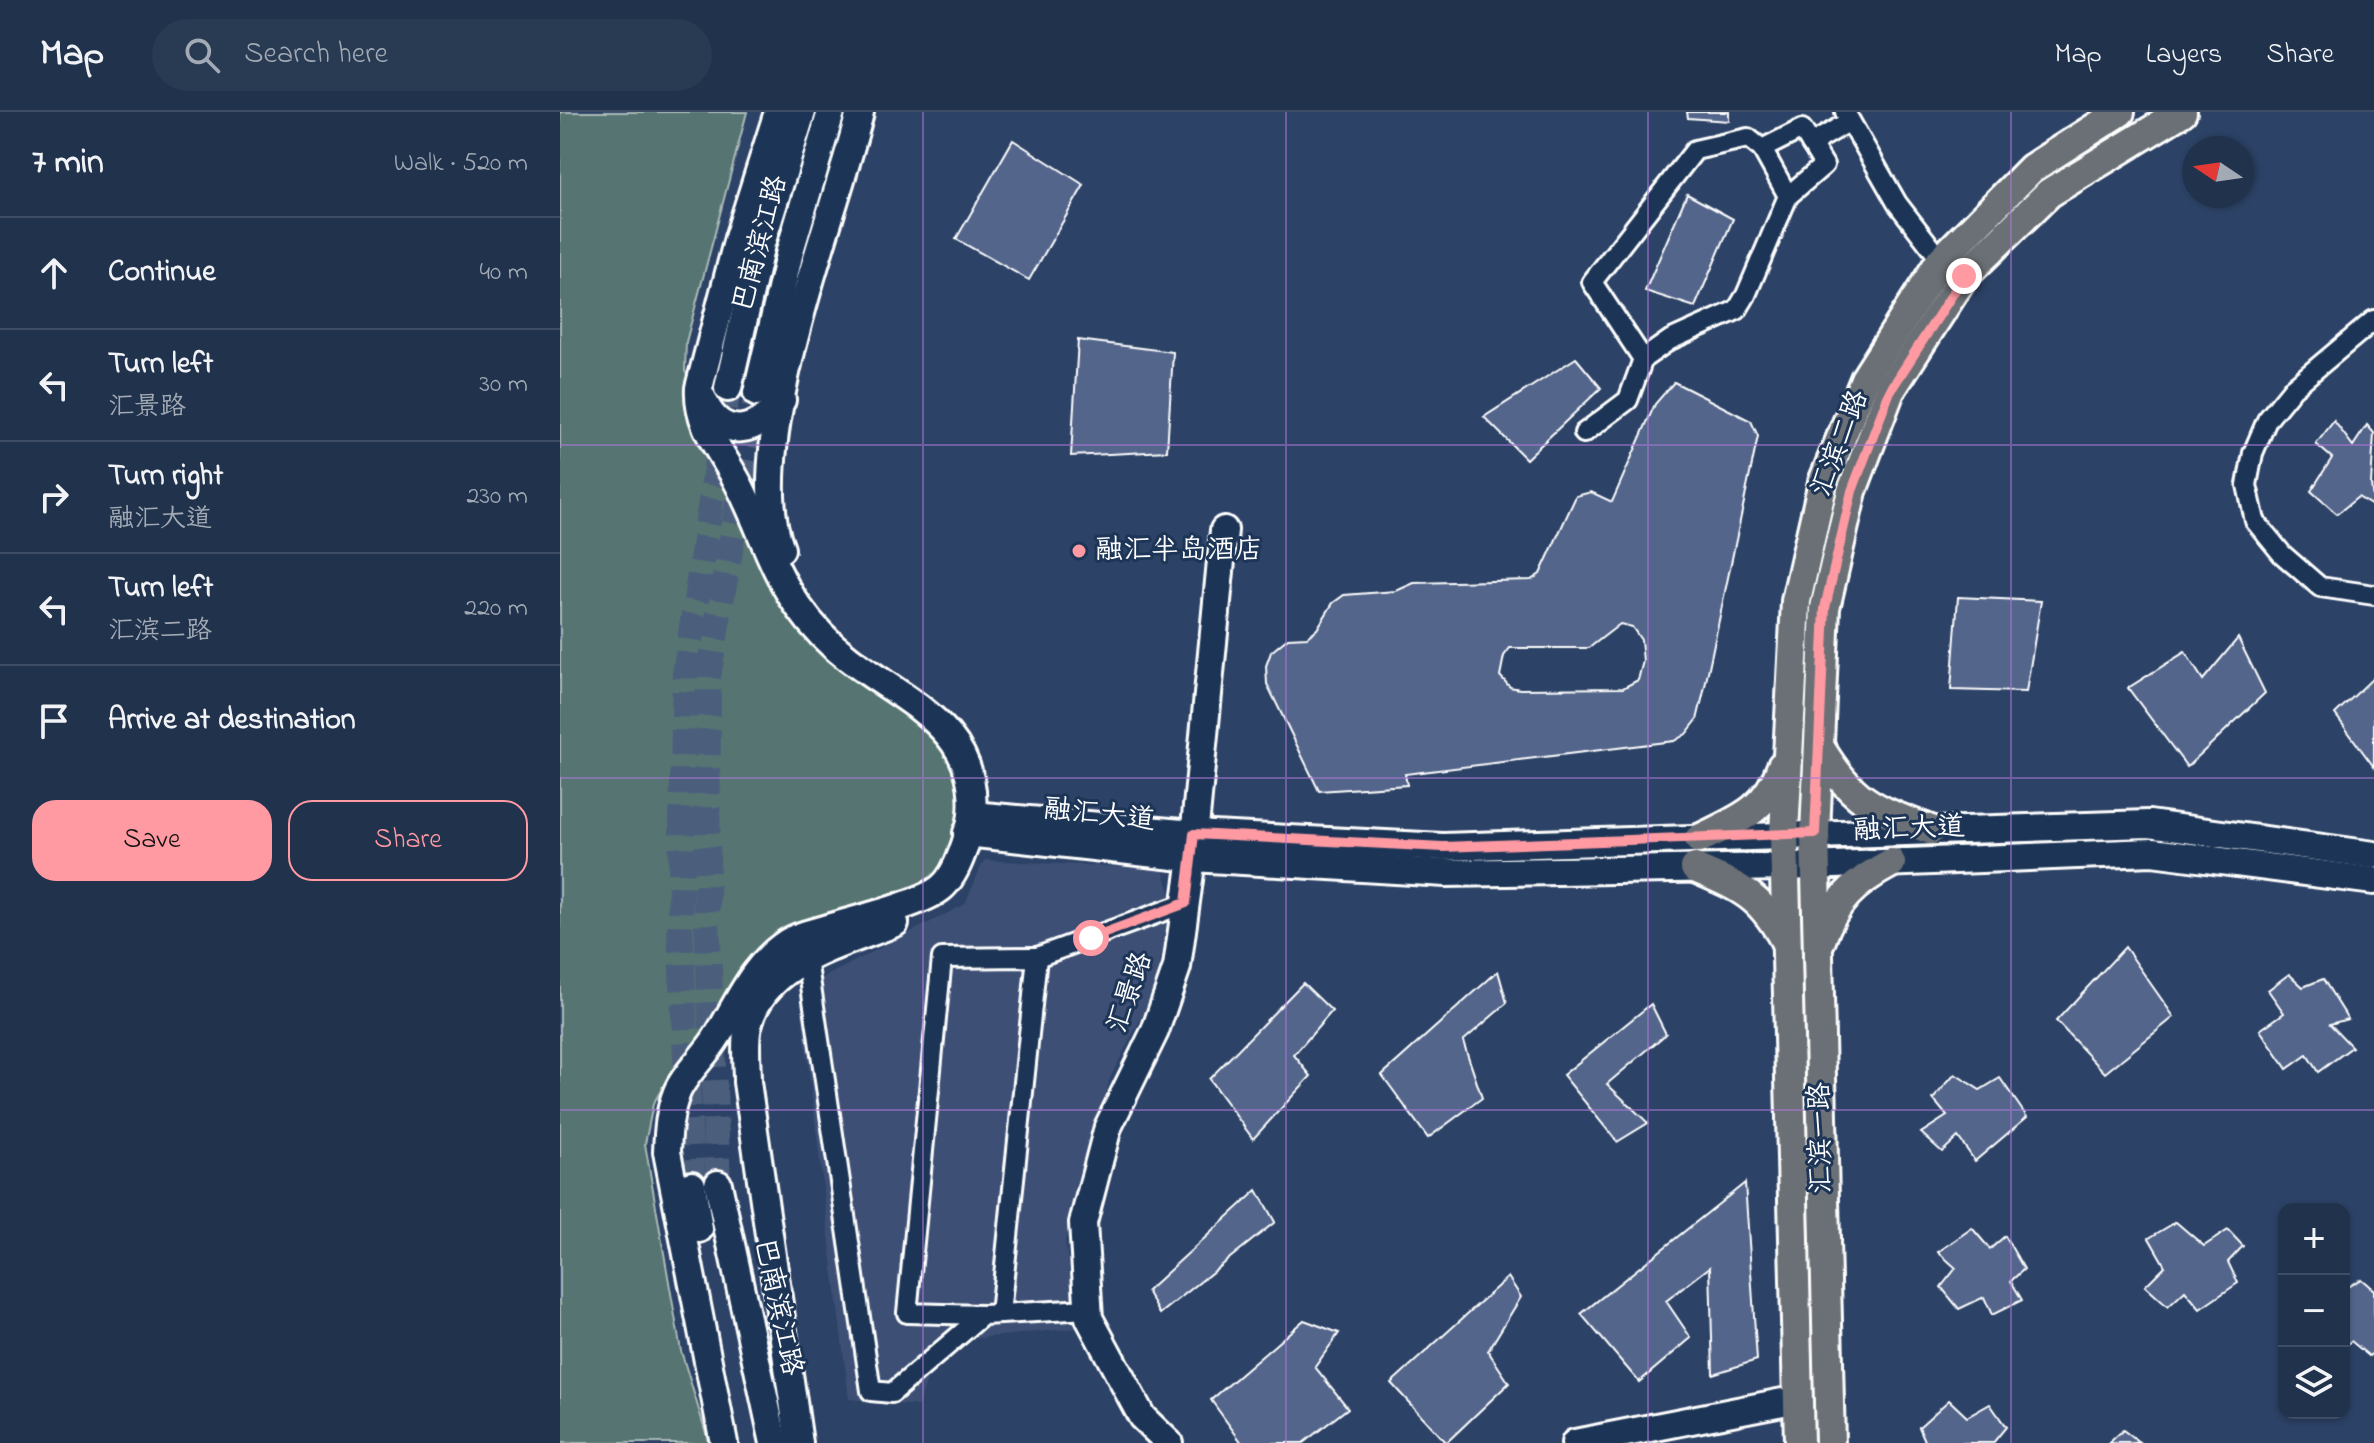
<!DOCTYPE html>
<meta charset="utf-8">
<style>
body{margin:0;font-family:"Indie Flower","LXGW WenKai TC",sans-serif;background:#293a53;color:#f1f3f6}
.controls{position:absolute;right:24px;bottom:24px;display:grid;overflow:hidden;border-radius:16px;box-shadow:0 2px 6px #0004}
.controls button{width:72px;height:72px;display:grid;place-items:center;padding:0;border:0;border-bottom:2px solid #3e4d64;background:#21324c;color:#f1f3f6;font:40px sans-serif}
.compass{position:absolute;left:1622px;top:24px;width:72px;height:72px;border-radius:50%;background:#21324c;box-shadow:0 2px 6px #0004;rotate:283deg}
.stop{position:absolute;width:24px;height:24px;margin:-18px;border:6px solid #ff9aa2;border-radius:50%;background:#fff}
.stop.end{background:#ff9aa2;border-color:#fff;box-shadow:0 2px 8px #0008}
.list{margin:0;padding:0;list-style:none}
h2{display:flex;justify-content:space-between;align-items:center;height:104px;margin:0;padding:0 32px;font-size:34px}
h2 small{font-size:26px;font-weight:400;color:#a2aab5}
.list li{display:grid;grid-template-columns:52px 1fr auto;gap:24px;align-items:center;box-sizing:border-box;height:112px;padding:0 32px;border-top:2px solid #3e4d64}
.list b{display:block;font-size:30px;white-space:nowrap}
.list p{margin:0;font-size:26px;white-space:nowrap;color:#a2aab5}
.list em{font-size:26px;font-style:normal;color:#a2aab5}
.actions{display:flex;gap:16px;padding:24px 32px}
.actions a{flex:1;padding:18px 0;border:2px solid #ff9aa2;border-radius:24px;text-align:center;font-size:28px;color:#ff9aa2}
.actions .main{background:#ff9aa2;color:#111}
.icon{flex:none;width:44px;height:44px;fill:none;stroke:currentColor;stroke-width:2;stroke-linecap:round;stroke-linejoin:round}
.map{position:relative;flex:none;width:1814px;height:1331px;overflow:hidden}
header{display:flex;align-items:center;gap:48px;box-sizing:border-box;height:112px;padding:0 40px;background:#21324c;border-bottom:2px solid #3e4d64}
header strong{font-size:38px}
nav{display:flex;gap:44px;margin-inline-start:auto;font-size:28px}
.search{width:560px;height:72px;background:#293a53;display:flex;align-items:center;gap:20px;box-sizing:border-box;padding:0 28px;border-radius:44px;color:#a2aab5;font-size:30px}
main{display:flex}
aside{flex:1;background:#21324c}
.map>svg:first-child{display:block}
.built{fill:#3c5074}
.green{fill:#577472;stroke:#abbab8;stroke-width:2}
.building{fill:#53658b;stroke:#fff;stroke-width:2;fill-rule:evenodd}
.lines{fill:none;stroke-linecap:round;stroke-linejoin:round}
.secondary-tunnel{stroke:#4c5e7d;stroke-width:26;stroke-dasharray:26 13;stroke-linecap:butt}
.street-casing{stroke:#fff;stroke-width:24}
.secondary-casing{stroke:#fff;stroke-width:32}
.primary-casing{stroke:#fff;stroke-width:34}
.street{stroke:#1d3557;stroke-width:18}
.secondary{stroke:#1d3557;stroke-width:26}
.primary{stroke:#6b6f75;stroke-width:28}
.route{stroke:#ff9aa2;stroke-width:10}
.grid{fill:none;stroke:#a976d5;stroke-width:2;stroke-opacity:0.55}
.poi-dot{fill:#ff9aa2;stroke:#1d3557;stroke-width:3}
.labels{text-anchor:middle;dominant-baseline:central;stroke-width:6;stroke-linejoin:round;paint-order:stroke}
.street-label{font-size:28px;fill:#fff;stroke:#1d3557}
.poi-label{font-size:28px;fill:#fff;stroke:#1d3557;text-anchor:start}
</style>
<header>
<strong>Map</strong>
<div class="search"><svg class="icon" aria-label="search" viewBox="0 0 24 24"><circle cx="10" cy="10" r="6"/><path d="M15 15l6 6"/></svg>Search here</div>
<nav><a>Map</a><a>Layers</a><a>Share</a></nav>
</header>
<main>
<aside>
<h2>7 min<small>Walk · 520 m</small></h2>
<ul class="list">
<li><svg class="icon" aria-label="ahead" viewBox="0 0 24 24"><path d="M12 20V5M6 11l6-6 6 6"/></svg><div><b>Continue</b></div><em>40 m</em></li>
<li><svg class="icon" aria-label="left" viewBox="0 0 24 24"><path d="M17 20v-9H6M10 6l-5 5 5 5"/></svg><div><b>Turn left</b><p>汇景路</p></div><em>30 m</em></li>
<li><svg class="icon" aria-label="right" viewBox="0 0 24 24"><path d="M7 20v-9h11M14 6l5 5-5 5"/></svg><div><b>Turn right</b><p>融汇大道</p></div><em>230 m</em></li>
<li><svg class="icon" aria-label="left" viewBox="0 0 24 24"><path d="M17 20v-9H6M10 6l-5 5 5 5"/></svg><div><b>Turn left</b><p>汇滨二路</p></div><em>220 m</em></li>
<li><svg class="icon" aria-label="arrive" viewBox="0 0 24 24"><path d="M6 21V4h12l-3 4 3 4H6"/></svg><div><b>Arrive at destination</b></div></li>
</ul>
<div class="actions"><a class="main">Save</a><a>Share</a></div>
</aside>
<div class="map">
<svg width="1814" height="1331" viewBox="0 0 1814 1331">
<rect width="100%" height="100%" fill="#2c4266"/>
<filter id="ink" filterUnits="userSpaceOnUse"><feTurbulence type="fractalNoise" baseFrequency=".0125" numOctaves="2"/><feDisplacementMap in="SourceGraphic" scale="16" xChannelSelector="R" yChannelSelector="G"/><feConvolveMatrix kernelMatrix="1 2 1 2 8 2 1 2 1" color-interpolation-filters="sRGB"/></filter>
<g filter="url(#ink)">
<!-- built -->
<path class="built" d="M 424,748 L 603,757 L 613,791 L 593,883 L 550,966 L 505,1129 L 518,1216 L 380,1230 L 358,1294 L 289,1287 L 239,878 L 405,792 Z"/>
<!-- green -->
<path class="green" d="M 0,0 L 187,0 L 126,230 L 125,259 L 195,389 L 209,455 L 356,600 L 382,631 L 405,673 L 398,736 L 368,777 L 329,793 L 247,807 L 219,828 L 142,937 L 107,968 L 93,992 L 85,1032 L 121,1239 L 149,1331 L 0,1331 Z"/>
<!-- building -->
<g class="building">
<path d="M 1127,0 L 1169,0 L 1169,9 L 1128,6 Z"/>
<path d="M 453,28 L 524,73 L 469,168 L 396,127 Z"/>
<path d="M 1127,82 L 1173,107 L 1135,195 L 1085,179 Z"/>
<path d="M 518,228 L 613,240 L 607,339 L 511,344 Z"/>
<path d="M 1016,246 L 1041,276 L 966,347 L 924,305 Z"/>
<path d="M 1114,270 L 1191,309 L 1198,324 L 1144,579 L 1137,608 L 1126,622 L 1114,629 L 845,662 L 847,673 L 759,679 L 707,572 L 706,554 L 711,540 L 728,526 L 747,525 L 757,517 L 773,491 L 784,483 L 836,479 L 854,471 L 971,468 L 980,462 L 1016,384 L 1031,380 L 1052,390 L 1095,292 ZM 1060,512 L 1072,515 L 1081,528 L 1083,549 L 1078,568 L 1063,576 L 960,577 L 950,575 L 940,564 L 944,544 L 950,536 L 1029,536 Z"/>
<path d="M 1774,309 L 1793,334 L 1807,313 L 1814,321 L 1811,372 L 1814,395 L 1798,385 L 1777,402 L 1751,379 L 1772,346 L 1756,332 Z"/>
<path d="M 1398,485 L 1481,489 L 1466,580 L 1391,578 Z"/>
<path d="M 1678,526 L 1705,581 L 1627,655 L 1568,576 L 1625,540 L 1643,568 Z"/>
<path d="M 1814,565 L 1814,655 L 1775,602 Z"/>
<path d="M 1565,835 L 1614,905 L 1545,961 L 1496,909 Z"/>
<path d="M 938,859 L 947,891 L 903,929 L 922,986 L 868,1026 L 822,963 Z"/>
<path d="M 1729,862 L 1743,875 L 1763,867 L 1788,907 L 1770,912 L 1792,935 L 1758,960 L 1747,943 L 1727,957 L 1700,918 L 1724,901 L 1708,878 Z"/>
<path d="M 743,871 L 772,899 L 734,943 L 751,964 L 693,1027 L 649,967 Z"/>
<path d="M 1091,892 L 1106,922 L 1047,972 L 1088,1011 L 1057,1030 L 1003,963 Z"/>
<path d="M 1395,962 L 1420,978 L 1440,966 L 1467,1005 L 1415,1049 L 1398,1025 L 1382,1040 L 1361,1021 L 1387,1004 L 1373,987 Z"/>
<path d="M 1185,1071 L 1197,1248 L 1153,1262 L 1150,1155 L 1106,1189 L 1131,1226 L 1079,1270 L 1021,1202 Z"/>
<path d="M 697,1078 L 715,1110 L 600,1202 L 587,1179 Z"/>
<path d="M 1616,1110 L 1644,1134 L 1668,1118 L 1683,1134 L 1668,1150 L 1678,1171 L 1640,1197 L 1625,1179 L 1608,1195 L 1585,1174 L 1605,1154 L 1589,1126 Z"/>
<path d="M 1412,1116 L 1430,1137 L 1445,1124 L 1464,1157 L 1451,1169 L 1462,1188 L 1432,1203 L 1424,1185 L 1399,1197 L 1381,1175 L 1396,1156 L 1378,1140 Z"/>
<path d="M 948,1165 L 961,1185 L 928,1239 L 949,1271 L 886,1331 L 831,1271 Z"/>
<path d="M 1801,1167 L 1814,1178 L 1814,1240 L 1809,1244 L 1791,1229 L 1784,1235 L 1784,1177 Z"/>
<path d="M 744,1208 L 779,1221 L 755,1255 L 788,1296 L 743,1331 L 682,1331 L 651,1288 Z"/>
<path d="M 1389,1288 L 1407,1305 L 1430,1292 L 1446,1315 L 1433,1331 L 1366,1331 L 1359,1315 Z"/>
<path d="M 1563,1318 L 1580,1331 L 1549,1331 Z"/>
</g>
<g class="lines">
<!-- secondary-tunnel -->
<g class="secondary-tunnel">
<path d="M 158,1072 L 147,809 L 148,565 L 197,281"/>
<path d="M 132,1073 L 120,817 L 125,562 L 168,276"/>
</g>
<!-- street casing -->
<g class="street-casing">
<g id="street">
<path d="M 1285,0 L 1337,91 L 1381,148"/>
<path d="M 1251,32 L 1290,9"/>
<path d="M 1814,208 L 1733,276 L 1707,308 L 1693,341 L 1687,373 L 1695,409 L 1722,442 L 1760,475 L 1814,483"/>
<path d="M 1083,247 L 1032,170 L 1135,38 L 1188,26 L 1202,37 L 1228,84"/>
<path d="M 1024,321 L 1068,288 L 1083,247 L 1110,228 L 1177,198 L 1186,183 L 1228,84 L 1264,53 L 1242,17 L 1202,37"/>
<path d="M 477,845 L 626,791"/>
<path d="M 247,847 L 311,1279 L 332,1281 L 423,1203 L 528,1197"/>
<path d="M 423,1203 L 347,1201 L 382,846 L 477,845 L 440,1202"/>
</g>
</g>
<!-- secondary casing -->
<g class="secondary-casing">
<g id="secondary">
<path d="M 168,276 L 201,132 L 242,0"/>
<path d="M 197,281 L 230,139 L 271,0"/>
<path d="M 143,287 C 161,331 199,321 222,288"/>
<path d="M 221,437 C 180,337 275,106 300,0"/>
<path d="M 412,703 L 634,722 L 883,735 L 1589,712 L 1814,743"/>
<path d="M 407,721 L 632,746 L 886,761 L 1225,755 L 1592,740 L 1814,769"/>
<path d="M 158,1072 L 214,1331"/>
<path d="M 132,1073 L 139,1117"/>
<path d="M 164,1331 L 107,1040 C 108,1018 109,1000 117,980 C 125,961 145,944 156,926 C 178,892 191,854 228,830 C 238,823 255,820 268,816 C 294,808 363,792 382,775 C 398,761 409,724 412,703 C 420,616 345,590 288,546 C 269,532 252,514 238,494 C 211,456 199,410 177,369 C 160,337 137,313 139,276 L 178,126 L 218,0"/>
<path d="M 239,1331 L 187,970 C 187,952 184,930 188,914 C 203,850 282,833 335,811"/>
<path d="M 609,1331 L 582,1305 L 529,1206 L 523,1111 L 548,1015 L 595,919 L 617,855 L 632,746 L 664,418"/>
<path d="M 1015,1331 L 1238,1287"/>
</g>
</g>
<!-- primary casing -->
<g class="primary-casing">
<g id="primary">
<path d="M 1259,634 C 1293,690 1311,696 1371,718"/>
<path d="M 1139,727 C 1180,707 1206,699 1222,654"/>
<path d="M 1135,756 C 1182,776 1202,784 1226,831"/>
<path d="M 1261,828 C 1274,789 1295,770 1331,751"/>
<path d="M 1239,1331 L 1224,722 L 1236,489 L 1263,370 L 1305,267 L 1381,148 L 1472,56 L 1560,0"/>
<path d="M 1270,1331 L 1255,721 L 1265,496 L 1292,379 L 1330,279 L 1404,164 L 1489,81 L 1622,0"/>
</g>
</g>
<!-- street -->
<use href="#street" class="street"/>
<!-- secondary -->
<use href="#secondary" class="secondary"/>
<!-- primary -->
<use href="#primary" class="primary"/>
</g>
</g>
<g class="lines" filter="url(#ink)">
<!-- route -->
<path class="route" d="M 531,826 L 626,791 L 634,722 L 883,735 L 1255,721 L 1265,496 L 1292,379 L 1330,279 L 1404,164"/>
</g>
<!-- grid -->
<path class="grid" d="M 363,0 L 363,1331M 726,0 L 726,1331M 1088,0 L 1088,1331M 1451,0 L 1451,1331M 0,333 L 1814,333M 0,666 L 1814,666M 0,998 L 1814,998"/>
<!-- markers -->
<circle class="poi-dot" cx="519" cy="439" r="8"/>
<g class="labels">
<!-- street labels -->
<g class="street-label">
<text transform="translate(201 132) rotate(-75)">巴南滨江路</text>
<text transform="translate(1281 332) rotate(-69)">汇滨二路</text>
<text transform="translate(539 704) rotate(6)">融汇大道</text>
<text transform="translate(1349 718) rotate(-2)">融汇大道</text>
<text transform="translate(571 881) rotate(-71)">汇景路</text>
<text transform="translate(1262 1026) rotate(-91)">汇滨一路</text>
<text transform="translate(217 1195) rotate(78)">巴南滨江路</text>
</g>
<!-- poi labels -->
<g class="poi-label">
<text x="535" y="439">融汇半岛酒店</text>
</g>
</g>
</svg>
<div class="controls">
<button>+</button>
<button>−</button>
<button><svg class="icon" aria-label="layers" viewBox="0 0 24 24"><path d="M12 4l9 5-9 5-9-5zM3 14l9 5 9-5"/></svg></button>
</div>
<svg class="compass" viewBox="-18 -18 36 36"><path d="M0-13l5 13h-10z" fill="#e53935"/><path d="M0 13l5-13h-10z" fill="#a2aab5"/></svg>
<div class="stop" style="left:531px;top:826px"></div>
<div class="stop end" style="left:1404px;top:164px"></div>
</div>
</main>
